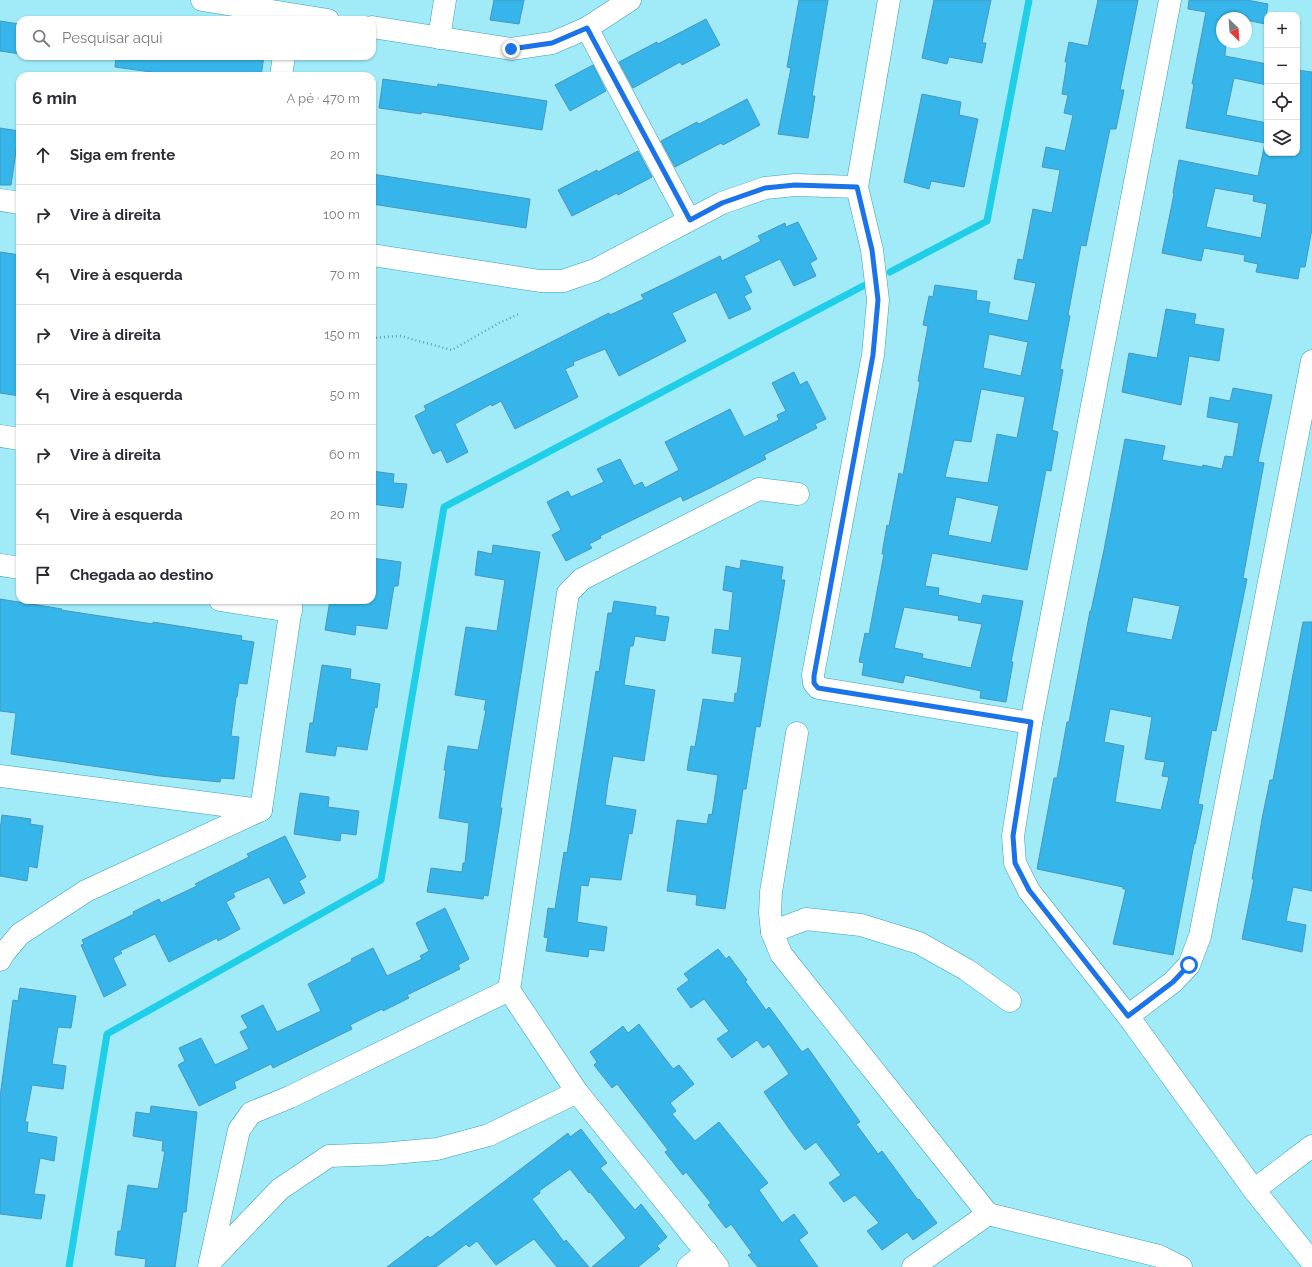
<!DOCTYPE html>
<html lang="pt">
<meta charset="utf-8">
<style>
body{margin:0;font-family:Raleway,sans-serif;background:#f7f7f7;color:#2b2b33}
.controls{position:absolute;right:12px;top:12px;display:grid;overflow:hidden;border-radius:8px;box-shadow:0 1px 3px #0004}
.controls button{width:36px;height:36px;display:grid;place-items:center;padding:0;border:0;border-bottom:1px solid #e1e1e2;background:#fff;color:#2b2b33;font:20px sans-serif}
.compass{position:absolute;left:1216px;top:12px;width:36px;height:36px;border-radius:50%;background:#fff;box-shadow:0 1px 3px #0004;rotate:155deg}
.stop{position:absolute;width:12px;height:12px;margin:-9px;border:3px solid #1a73e8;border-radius:50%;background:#fff}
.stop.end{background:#1a73e8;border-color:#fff;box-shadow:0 1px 4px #0008}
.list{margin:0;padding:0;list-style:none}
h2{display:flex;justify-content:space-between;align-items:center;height:52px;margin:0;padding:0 16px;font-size:17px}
h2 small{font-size:13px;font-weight:400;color:#7c7c81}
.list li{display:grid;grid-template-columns:26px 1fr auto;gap:12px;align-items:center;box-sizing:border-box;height:60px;padding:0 16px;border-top:1px solid #e1e1e2}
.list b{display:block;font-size:15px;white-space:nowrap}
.list em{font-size:13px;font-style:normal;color:#7c7c81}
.icon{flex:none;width:22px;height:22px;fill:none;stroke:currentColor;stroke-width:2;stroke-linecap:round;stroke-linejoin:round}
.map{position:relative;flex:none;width:1312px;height:1267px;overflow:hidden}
.search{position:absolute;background:#fff;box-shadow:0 1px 3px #0004;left:16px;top:16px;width:360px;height:44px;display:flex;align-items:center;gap:10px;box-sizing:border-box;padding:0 14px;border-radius:12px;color:#7c7c81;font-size:15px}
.panel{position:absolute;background:#fff;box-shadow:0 1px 3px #0004;left:16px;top:72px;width:360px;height:532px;border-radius:12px}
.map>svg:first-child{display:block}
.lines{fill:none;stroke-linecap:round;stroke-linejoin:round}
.stream{stroke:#1fcee7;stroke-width:7}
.building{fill:#35b5e9;stroke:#4997bc;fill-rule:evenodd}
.minor-casing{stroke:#3ca0b1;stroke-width:23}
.path{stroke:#649ea8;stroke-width:2.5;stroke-dasharray:1 3;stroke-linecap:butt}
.minor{stroke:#fff;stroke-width:22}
.route{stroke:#1a73e8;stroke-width:5}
</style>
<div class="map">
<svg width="1312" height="1267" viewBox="0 0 1312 1267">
<rect width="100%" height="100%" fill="#a1ebf9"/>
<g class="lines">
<!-- stream -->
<g class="stream">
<path d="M 890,272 L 987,221 L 1029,0"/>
<path d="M 69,1267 L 107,1034 L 381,880 L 444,507 L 863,286"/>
</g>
</g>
<!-- building -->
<g class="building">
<path d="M 494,0 L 524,0 L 519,24 L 490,20 Z"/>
<path d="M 799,0 L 828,0 L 812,96 L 815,96 L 808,138 L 778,134 L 791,68 L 787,67 Z"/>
<path d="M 934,0 L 991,0 L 982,43 L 986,43 L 982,63 L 949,57 L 947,64 L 922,58 Z"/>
<path d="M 1098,0 L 1138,0 L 1120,90 L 1124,90 L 1116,129 L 1110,129 L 1086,246 L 1081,245 L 1068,315 L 1070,316 L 1060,369 L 1063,370 L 1052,430 L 1058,432 L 1051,471 L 1046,470 L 1027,570 L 932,553 L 925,586 L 939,588 L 938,595 L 981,604 L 983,595 L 1023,601 L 1011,662 L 1013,662 L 1006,702 L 980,698 L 981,691 L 905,675 L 903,683 L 862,675 L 864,663 L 859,662 L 865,633 L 869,634 L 884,554 L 882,554 L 887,525 L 889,526 L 899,473 L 903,475 L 920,382 L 918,381 L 928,326 L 923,325 L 929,296 L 933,297 L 935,285 L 977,291 L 976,300 L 990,302 L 988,313 L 1028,321 L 1036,283 L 1014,279 L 1018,259 L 1023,260 L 1033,209 L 1052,213 L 1060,170 L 1042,167 L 1046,147 L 1065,151 L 1073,115 L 1064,113 L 1068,95 L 1062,94 L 1067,62 L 1065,62 L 1069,42 L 1088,46 ZM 989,334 L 1028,342 L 1021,376 L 983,368 ZM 981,389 L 1025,397 L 1017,438 L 997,434 L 988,483 L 945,477 L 954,440 L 971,442 ZM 956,497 L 999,506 L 991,543 L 948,535 ZM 904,607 L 959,616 L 958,620 L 982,624 L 971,668 L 922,658 L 923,654 L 894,648 Z"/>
<path d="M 1189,0 L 1247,0 L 1268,4 L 1265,24 L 1246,20 L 1246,18 L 1229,17 L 1229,18 L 1222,18 L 1222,42 L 1226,42 L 1225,56 L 1267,64 L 1267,85 L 1234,78 L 1226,115 L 1267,123 L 1267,153 L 1297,153 L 1297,70 L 1312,72 L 1312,229 L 1305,267 L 1300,267 L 1298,279 L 1256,272 L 1258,264 L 1244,261 L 1245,255 L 1204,248 L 1201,261 L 1162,253 L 1174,194 L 1173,193 L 1179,160 L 1258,176 L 1265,143 L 1186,128 L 1194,84 L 1192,84 L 1206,12 L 1188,9 ZM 1215,188 L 1254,195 L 1253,201 L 1267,204 L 1261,238 L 1206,227 Z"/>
<path d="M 706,19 L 720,45 L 682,65 L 680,62 L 633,88 L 619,62 L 657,42 L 658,44 Z"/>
<path d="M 0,21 L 20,24 L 20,54 L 0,51 Z"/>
<path d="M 116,56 L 264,56 L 261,76 L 180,76 L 115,67 Z"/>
<path d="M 593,65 L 606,91 L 570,111 L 555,85 Z"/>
<path d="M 383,79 L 437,87 L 438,84 L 547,101 L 542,130 L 422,112 L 421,114 L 379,108 Z"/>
<path d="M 922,94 L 961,102 L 959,115 L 978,119 L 964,187 L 931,181 L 929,189 L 904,182 Z"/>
<path d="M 747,99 L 760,125 L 723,145 L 721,143 L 675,167 L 661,141 L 697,122 L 699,124 Z"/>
<path d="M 0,128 L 19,131 L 11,185 L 0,185 Z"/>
<path d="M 638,151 L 652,177 L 618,195 L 617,193 L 572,216 L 558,190 L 597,170 L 598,172 Z"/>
<path d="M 372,174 L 530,199 L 526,228 L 372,204 Z"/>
<path d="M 798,222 L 817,259 L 810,263 L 816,276 L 794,286 L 780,259 L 744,276 L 752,292 L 744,296 L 751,309 L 729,319 L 716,292 L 672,313 L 686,341 L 619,376 L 605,349 L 573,362 L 574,365 L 565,369 L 578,397 L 515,429 L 501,401 L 492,406 L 491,404 L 455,424 L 468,452 L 447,463 L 441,450 L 433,454 L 415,416 L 426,410 L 424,406 L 609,313 L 610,315 L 644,299 L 641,295 L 668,282 L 720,256 L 722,261 L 761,241 L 758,236 L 785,223 L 786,227 Z"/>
<path d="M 0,252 L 20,255 L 20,396 L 0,393 Z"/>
<path d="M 1166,309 L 1196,314 L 1194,324 L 1224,329 L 1219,361 L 1189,356 L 1181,405 L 1122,392 L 1129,353 L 1157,358 Z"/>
<path d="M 794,372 L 800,385 L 807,381 L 826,419 L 815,424 L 817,428 L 764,455 L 766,459 L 710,488 L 683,501 L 681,496 L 600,536 L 601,538 L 589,544 L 592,548 L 566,561 L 552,535 L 561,530 L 547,502 L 568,491 L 571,497 L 604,482 L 597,469 L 620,459 L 634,486 L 642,482 L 645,488 L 679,470 L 665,442 L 730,409 L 744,437 L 779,420 L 777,415 L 786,411 L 772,383 Z"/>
<path d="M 1233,388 L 1272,395 L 1258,462 L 1264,463 L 1243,578 L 1247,579 L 1216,731 L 1212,730 L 1198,804 L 1203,805 L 1195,844 L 1194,844 L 1173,955 L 1113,944 L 1126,889 L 1123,889 L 1123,887 L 1037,869 L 1054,778 L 1057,778 L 1067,722 L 1069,722 L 1090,611 L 1091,611 L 1104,550 L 1125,439 L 1165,446 L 1162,460 L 1202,467 L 1203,465 L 1222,469 L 1225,456 L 1233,457 L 1239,423 L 1207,417 L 1210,397 L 1230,401 ZM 1133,597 L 1180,606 L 1172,640 L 1126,632 ZM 1110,709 L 1152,717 L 1145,759 L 1165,762 L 1162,776 L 1169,777 L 1161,810 L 1115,802 L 1124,746 L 1104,742 Z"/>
<path d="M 372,471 L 394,474 L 393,483 L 407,484 L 403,508 L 372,504 Z"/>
<path d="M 493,545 L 540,552 L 500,808 L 502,808 L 488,896 L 484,895 L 483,899 L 427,892 L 431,868 L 462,872 L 463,863 L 465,863 L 469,823 L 439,818 L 446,770 L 444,770 L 448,746 L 478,750 L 486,710 L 484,710 L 486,700 L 455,695 L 466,627 L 497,631 L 505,580 L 475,575 L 478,551 L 492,554 Z"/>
<path d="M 372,558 L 401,562 L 398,586 L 394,586 L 387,629 L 356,625 L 355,635 L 325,630 L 330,600 L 372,600 Z"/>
<path d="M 741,560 L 783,567 L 781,580 L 785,580 L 760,727 L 756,726 L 746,789 L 743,789 L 725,909 L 696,905 L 697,895 L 667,891 L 677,820 L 707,824 L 709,814 L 712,815 L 718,775 L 687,770 L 691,746 L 695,747 L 703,699 L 734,703 L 735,693 L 737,694 L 742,657 L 712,653 L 715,629 L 729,631 L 733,592 L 723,590 L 726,566 L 740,569 Z"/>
<path d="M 0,599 L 62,609 L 61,610 L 153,624 L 153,622 L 242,636 L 241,640 L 254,642 L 247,684 L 239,683 L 237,697 L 236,697 L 231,736 L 239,737 L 234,779 L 221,778 L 220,782 L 160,776 L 11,754 L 16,713 L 0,711 Z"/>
<path d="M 614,601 L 656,607 L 655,615 L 669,617 L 665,641 L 635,636 L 633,646 L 630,646 L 624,685 L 655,690 L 644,761 L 613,756 L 608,783 L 605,805 L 636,810 L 632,834 L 629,833 L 621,880 L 590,877 L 588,886 L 581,885 L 577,922 L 607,927 L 604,951 L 589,949 L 588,957 L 546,951 L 548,938 L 544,937 L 548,908 L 555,909 L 564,852 L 567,853 L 596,671 L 599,672 L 608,613 L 612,613 Z"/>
<path d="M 1303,622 L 1312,622 L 1312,891 L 1293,887 L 1286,921 L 1306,925 L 1302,952 L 1242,939 L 1254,879 L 1252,879 L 1262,819 L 1270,780 L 1273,780 Z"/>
<path d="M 322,665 L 351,669 L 350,679 L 380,684 L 377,708 L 375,707 L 367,750 L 337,746 L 335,756 L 306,752 L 310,723 L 313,723 Z"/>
<path d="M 300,793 L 329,797 L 328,807 L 359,811 L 356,835 L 341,833 L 340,841 L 294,834 Z"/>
<path d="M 2,815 L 31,819 L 30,824 L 43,826 L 37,868 L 29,866 L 27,881 L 0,876 L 0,830 Z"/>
<path d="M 285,836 L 306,877 L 299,881 L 305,893 L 284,904 L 269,877 L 233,893 L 235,897 L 226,902 L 240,929 L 218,941 L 217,938 L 169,962 L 155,934 L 120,951 L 122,953 L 113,958 L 126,985 L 104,997 L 81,945 L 84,944 L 82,940 L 134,914 L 133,912 L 159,899 L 161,903 L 197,886 L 195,884 L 249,857 L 247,854 Z"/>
<path d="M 445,908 L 469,959 L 458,965 L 460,969 L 407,995 L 409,998 L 383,1011 L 382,1009 L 350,1025 L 352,1029 L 273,1068 L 271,1064 L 234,1082 L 236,1088 L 199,1106 L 178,1065 L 185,1061 L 179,1048 L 201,1038 L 215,1065 L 249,1049 L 240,1032 L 248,1028 L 241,1016 L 263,1005 L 277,1032 L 321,1011 L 308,984 L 352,961 L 351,959 L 373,948 L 387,976 L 422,959 L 420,956 L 429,951 L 416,923 Z"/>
<path d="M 718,949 L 726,959 L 729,956 L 747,980 L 745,981 L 766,1010 L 769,1007 L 802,1052 L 808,1048 L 860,1122 L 856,1124 L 878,1154 L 882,1151 L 918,1200 L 919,1199 L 937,1223 L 913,1240 L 907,1232 L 882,1250 L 867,1231 L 879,1223 L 855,1195 L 844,1202 L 829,1183 L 841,1175 L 816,1142 L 805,1150 L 790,1130 L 764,1092 L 789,1074 L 769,1044 L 763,1048 L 757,1040 L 732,1058 L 717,1039 L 729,1031 L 704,999 L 691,1008 L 677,989 L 689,980 L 684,974 Z"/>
<path d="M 20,988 L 76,996 L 71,1028 L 58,1027 L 52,1064 L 66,1066 L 63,1089 L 32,1085 L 25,1122 L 28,1122 L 27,1132 L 57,1137 L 54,1161 L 40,1158 L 34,1194 L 45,1195 L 41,1219 L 0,1214 L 0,1097 L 13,1000 L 18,1001 Z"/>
<path d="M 639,1024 L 673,1069 L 679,1065 L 694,1084 L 670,1103 L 676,1111 L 672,1114 L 695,1141 L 719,1122 L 768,1183 L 759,1190 L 782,1223 L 794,1214 L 808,1233 L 799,1240 L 818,1267 L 758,1267 L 748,1255 L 752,1253 L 731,1224 L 726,1228 L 708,1205 L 711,1203 L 686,1172 L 683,1175 L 665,1152 L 668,1150 L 617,1084 L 612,1088 L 594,1065 L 597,1062 L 590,1052 L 623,1026 L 628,1033 Z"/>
<path d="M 151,1106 L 197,1112 L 186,1212 L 183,1212 L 175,1267 L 145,1267 L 146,1259 L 115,1255 L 118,1231 L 121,1231 L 128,1185 L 158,1189 L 165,1151 L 162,1151 L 163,1141 L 133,1136 L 136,1112 L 150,1114 Z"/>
<path d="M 581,1129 L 607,1163 L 600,1168 L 635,1210 L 641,1204 L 667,1237 L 657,1246 L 660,1249 L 638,1267 L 592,1267 L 626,1238 L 590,1192 L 589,1193 L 570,1169 L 539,1191 L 540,1193 L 532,1199 L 564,1242 L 566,1240 L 589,1267 L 557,1267 L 534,1239 L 496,1265 L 477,1241 L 469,1247 L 466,1244 L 436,1267 L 387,1267 L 428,1236 L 430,1238 L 568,1133 L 570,1137 Z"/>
</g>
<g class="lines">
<!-- minor casing -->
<g class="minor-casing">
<g id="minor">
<path d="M 202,0 L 328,20"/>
<path d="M 889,0 L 857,187 L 872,250 L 878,300 L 873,355 L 813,675 L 814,683 L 818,688 L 1031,723"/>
<path d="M 1170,0 L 1031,723 L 1013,836 L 1015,863 L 1029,891 L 1128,1016 L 1254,1190 L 1312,1262"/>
<path d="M 372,27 L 511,49 L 552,43 L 587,28 L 630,0"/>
<path d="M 587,28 L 689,220"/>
<path d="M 439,38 L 445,0"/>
<path d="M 281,76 L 284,56"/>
<path d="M 0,200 L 20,203"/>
<path d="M 372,255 L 540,281 L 563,281 L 595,270 L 722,203 L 765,188 L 795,185 L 857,187"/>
<path d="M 0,436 L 20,439"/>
<path d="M 0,565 L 20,568"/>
<path d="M 220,600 L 291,611"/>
<path d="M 797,733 L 771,892 L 770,913 L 772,932 L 781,954 L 988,1214 L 1159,1256 L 1181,1267"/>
<path d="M 0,776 L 261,810"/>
<path d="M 772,932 L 806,919 L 861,925 L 919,943 L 967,970 L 1010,1001"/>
<path d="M 0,960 L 4,953 L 20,934 L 86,891 L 261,810 L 292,600"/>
<path d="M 1128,1016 L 1173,982 L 1189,965 L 1200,936 L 1312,361"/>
<path d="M 1254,1190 L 1312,1146"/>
<path d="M 210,1262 L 280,1189 L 329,1156 L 382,1154 L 437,1149 L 489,1135 L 577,1092"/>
<path d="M 209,1267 L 239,1130 L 251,1113 L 290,1097 L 509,990"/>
<path d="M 688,1267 L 707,1252"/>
<path d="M 718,1267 L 577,1092 L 509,990 L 568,593 L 582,579 L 759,489 L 798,494"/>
<path d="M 913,1267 L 988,1214"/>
</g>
</g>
<!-- path -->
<path class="path" d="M 372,338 L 400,336 L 452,350 L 499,323 L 519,314"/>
<!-- minor -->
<use href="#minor" class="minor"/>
</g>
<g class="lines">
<!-- route -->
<path class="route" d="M 511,49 L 552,43 L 587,28 L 690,220 L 722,203 L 765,188 L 795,185 L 857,187 L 872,250 L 878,300 L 873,355 L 814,676 L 814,683 L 818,688 L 1031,722 L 1013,836 L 1015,863 L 1029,890 L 1128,1016 L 1173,982 L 1189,965"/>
</g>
</svg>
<div class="controls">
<button>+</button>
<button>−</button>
<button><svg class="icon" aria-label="locate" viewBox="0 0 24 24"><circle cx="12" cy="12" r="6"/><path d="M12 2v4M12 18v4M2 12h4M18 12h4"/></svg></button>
<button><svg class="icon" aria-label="layers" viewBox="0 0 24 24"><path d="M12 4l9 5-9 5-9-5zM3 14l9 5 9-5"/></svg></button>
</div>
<svg class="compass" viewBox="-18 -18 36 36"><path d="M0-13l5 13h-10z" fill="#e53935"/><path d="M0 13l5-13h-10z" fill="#7c7c81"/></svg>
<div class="stop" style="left:1189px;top:965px"></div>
<div class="stop end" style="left:511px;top:49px"></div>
<div class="search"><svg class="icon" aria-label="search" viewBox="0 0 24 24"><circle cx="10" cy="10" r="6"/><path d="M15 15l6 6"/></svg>Pesquisar aqui</div>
<section class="panel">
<h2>6 min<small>A pé · 470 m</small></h2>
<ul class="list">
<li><svg class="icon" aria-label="ahead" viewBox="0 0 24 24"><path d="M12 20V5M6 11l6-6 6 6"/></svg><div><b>Siga em frente</b></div><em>20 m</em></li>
<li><svg class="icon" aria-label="right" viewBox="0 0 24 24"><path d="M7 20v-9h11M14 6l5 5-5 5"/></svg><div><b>Vire à direita</b></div><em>100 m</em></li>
<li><svg class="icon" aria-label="left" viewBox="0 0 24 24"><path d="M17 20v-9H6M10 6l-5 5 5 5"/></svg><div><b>Vire à esquerda</b></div><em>70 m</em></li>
<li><svg class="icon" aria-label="right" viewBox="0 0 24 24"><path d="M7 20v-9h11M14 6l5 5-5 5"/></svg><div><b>Vire à direita</b></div><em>150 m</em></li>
<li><svg class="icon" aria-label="left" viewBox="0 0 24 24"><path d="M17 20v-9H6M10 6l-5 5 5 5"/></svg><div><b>Vire à esquerda</b></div><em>50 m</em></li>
<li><svg class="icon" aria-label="right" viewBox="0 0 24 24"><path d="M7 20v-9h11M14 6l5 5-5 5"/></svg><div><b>Vire à direita</b></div><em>60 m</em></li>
<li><svg class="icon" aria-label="left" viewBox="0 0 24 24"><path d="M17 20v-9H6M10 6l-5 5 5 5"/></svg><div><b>Vire à esquerda</b></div><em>20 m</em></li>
<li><svg class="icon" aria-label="arrive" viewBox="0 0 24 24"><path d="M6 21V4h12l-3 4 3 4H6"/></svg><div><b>Chegada ao destino</b></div></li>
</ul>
</section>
</div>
